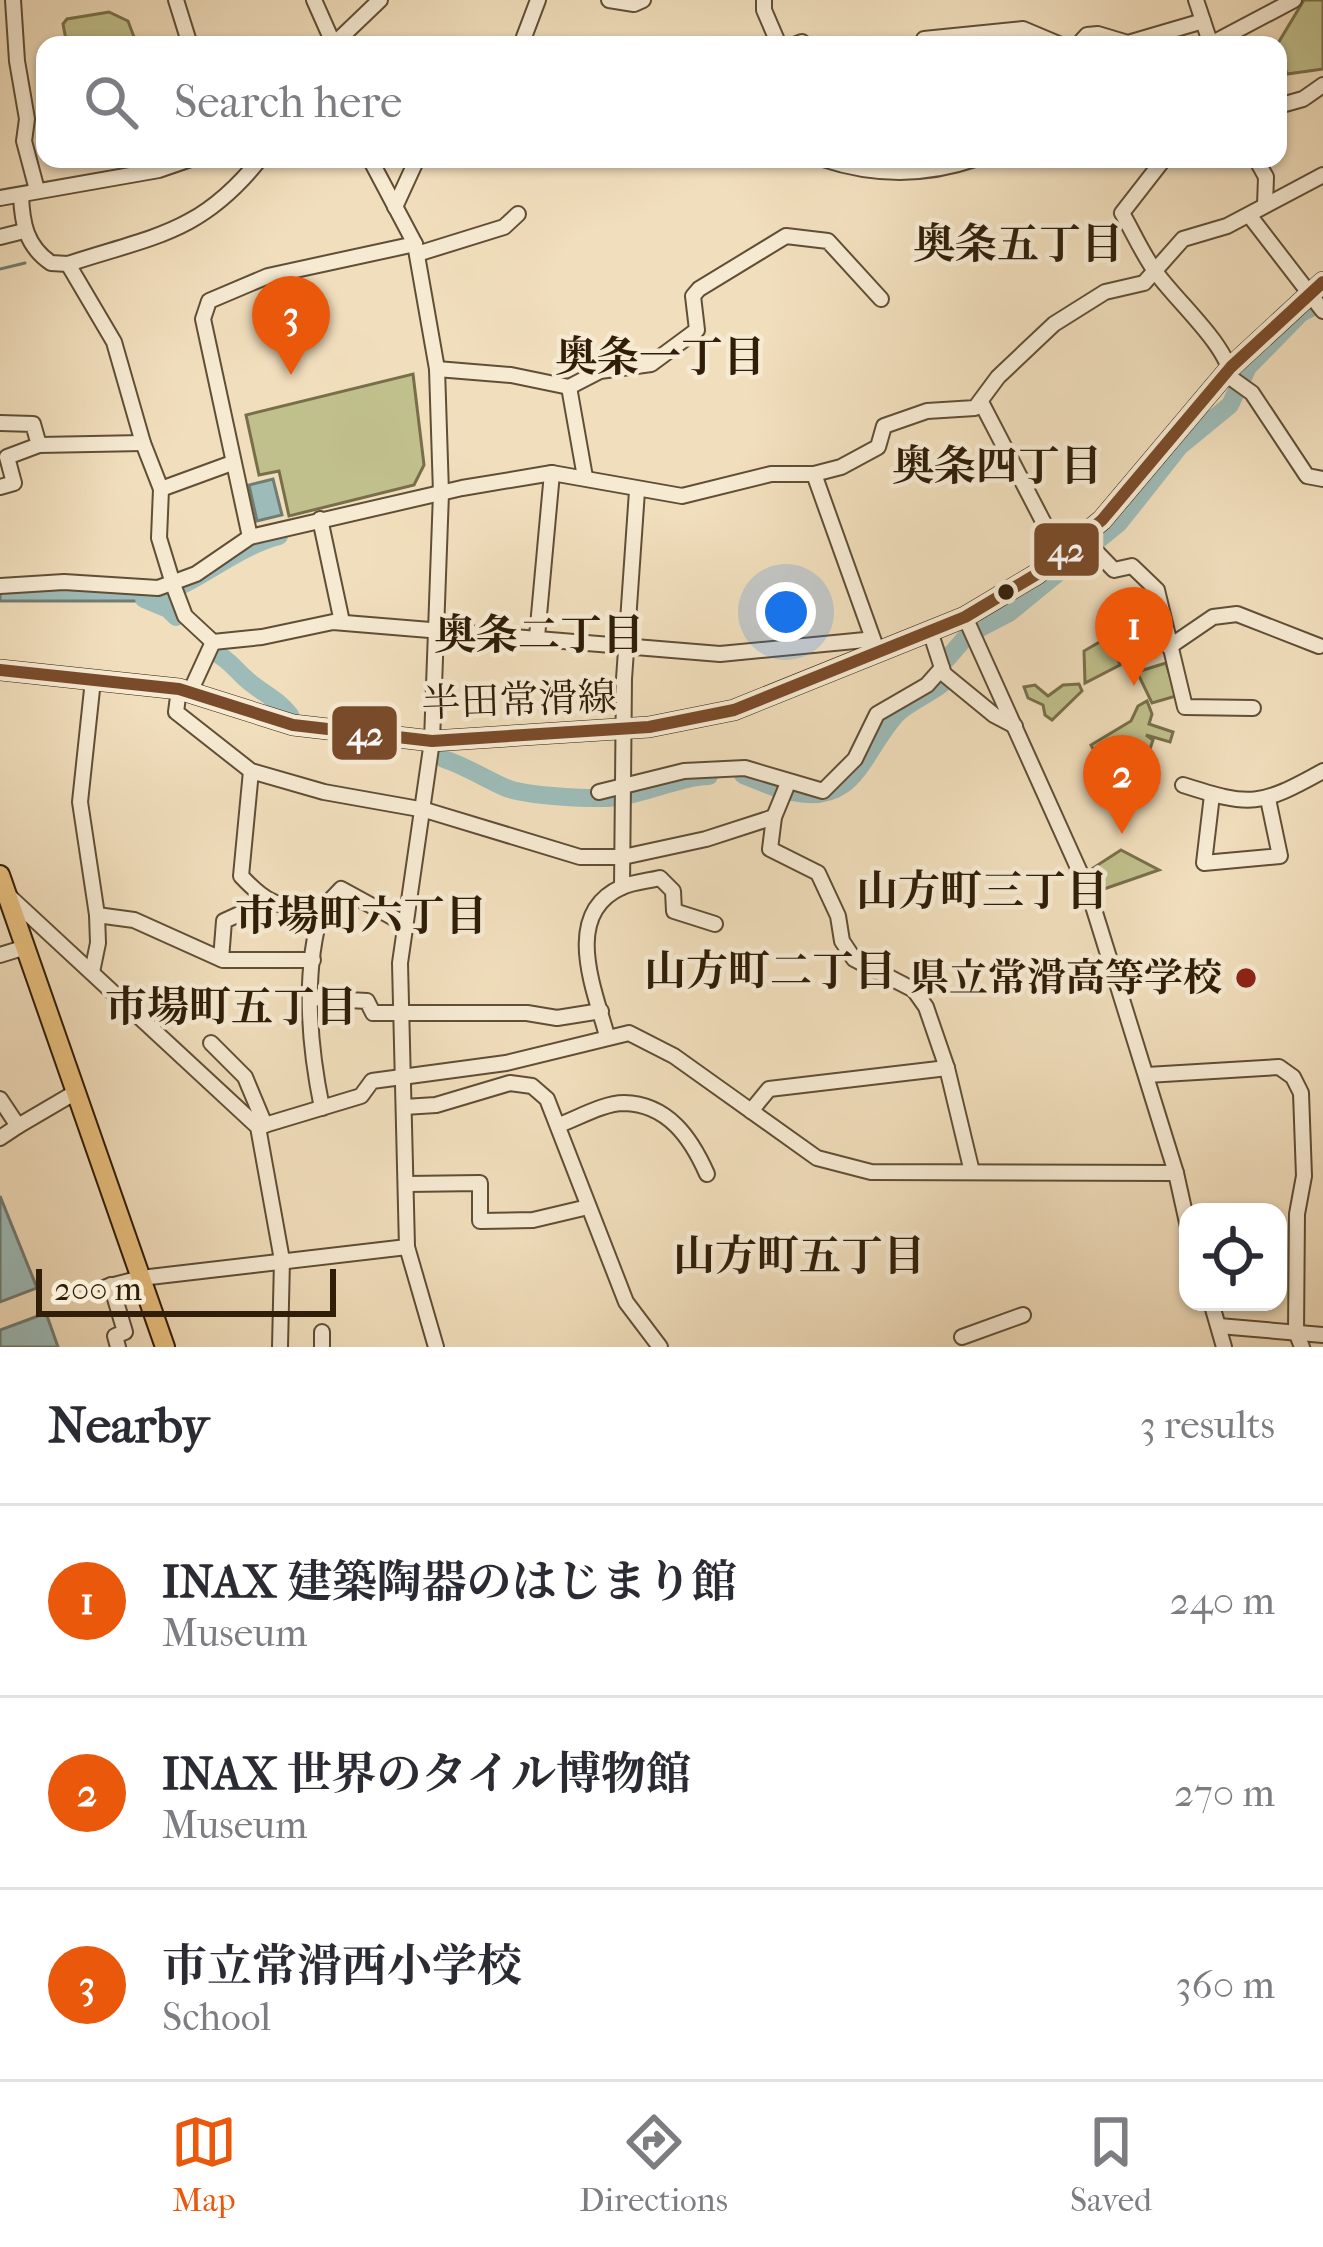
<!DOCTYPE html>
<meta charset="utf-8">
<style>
body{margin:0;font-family:"IM FELL French Canon","Noto Serif JP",serif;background:#f2f2f3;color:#2b2b33}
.controls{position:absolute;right:36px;bottom:36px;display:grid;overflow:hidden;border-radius:24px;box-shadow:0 3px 9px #0004}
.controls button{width:108px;height:108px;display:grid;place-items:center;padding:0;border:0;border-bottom:3px solid #e1e1e2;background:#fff;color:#2b2b33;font:60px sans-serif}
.scale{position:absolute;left:36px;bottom:30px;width:300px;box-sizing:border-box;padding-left:12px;border:6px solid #301e08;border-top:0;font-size:33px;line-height:42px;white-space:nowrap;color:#301e08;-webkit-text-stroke:9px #f6ead3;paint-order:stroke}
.you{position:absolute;left:786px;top:612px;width:42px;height:42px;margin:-30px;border:9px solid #fff;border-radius:50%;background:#1a73e8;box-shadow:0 0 0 18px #1a73e833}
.badge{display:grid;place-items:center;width:78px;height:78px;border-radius:50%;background:#ea580c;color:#fff;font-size:39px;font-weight:700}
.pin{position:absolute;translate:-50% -99px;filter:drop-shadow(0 3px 6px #0008)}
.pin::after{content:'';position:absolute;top:63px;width:42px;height:36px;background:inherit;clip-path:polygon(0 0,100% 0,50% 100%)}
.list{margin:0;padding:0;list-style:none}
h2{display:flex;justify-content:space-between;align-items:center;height:156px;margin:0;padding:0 48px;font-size:51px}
h2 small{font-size:39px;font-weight:400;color:#7c7c81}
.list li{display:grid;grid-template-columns:78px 1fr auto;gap:36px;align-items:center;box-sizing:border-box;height:192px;padding:0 48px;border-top:3px solid #e1e1e2}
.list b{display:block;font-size:45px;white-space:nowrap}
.list p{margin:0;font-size:39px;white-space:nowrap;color:#7c7c81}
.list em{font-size:39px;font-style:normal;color:#7c7c81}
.icon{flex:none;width:66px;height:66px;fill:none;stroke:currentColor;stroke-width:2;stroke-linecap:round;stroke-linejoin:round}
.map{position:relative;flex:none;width:1323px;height:1347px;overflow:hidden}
.search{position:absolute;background:#fff;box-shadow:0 3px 9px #0004;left:36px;right:36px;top:36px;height:132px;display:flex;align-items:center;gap:30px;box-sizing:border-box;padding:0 42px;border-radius:24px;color:#7c7c81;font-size:45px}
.sheet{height:732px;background:#fff}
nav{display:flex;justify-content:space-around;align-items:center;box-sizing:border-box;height:168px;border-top:3px solid #e1e1e2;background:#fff;font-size:33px;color:#7c7c81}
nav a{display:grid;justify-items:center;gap:6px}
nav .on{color:#ea580c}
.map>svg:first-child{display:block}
.green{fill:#c0c08c;stroke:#786f4a;stroke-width:3}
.water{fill:#9dbbb8;stroke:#717c72;stroke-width:3}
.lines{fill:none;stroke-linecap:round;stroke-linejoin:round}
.stream{stroke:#717c72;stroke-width:3}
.river{stroke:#9dbbb8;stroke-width:18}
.minor-casing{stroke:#604e35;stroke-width:18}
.major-casing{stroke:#301e08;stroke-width:22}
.minor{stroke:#f6ead3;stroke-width:14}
.major{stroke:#e8bf7e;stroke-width:18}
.bus-1-casing{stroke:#f6ead3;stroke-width:21}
.bus-1{stroke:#7a4b2a;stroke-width:12}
.bus-dot{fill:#301e08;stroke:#f6ead3;stroke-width:4.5}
.poi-dot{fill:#8f2418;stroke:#f6ead3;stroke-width:4.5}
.labels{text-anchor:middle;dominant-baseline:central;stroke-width:9;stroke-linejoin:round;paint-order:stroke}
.street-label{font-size:39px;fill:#301e08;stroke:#f6ead3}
.poi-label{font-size:39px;font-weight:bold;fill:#301e08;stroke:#f6ead3;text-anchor:end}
.neighbourhood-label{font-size:42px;font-weight:bold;fill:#301e08;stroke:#f6ead3}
.line-badge{stroke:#f6ead3;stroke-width:4.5}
.badge-label{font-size:33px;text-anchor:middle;font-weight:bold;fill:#fff}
</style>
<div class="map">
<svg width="1323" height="1347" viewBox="0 0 1323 1347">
<rect width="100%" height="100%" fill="#f1debc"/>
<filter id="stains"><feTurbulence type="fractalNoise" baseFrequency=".00167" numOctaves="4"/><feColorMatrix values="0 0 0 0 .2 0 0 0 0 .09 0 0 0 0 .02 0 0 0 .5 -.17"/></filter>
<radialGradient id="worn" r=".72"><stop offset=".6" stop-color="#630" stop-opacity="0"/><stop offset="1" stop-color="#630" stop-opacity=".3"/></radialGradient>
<!-- green -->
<g class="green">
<path d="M 1304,0 L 1323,0 L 1323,69 L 1287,74 L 1277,45 Z"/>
<path d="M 109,12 L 128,21 L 137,45 L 67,45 L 63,24 L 67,19 Z"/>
<path d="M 413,374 L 424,465 L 414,485 L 289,516 L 279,471 L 259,475 L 246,415 Z"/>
<path d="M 1110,636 L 1120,665 L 1085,683 L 1084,651 Z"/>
<path d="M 1166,663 L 1176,696 L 1152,703 L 1137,672 Z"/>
<path d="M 1079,684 L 1082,691 L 1052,720 L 1045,715 L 1043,705 L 1028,698 L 1024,687 L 1035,685 L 1048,696 L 1063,685 Z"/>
<path d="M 1147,701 L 1152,714 L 1149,724 L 1173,732 L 1170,742 L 1146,735 L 1153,740 L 1143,770 L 1121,763 L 1100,762 L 1091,745 L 1131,721 L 1138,706 Z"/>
<path d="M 1121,850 L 1159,870 L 1101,890 L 1093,868 Z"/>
</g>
<!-- water -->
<g class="water">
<path d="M 273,479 L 282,515 L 257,521 L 249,485 Z"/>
<path d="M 64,585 L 167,592 L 156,599 L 159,605 L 144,601 L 0,601 L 0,588 Z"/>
<path d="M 0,1196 L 37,1288 L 0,1302 Z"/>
<path d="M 46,1313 L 58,1347 L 0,1347 L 0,1330 Z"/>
</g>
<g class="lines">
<!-- stream -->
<path class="stream" d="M 0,269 L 25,263"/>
<!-- river -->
<g class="river">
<path d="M 159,595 C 202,580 236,547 279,536"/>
<path d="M 144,599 L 168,609 L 176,617"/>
<path d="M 980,628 L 1009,613 L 1119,523 L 1180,446 L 1230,405 L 1248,367 L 1301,313 L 1323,302"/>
<path d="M 216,653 C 229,660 234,668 245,678 C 260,692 277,698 290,715"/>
<path d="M 947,659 L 965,638"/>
<path d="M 444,759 C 465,766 484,778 504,787 C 523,796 595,800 617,797 C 649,793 678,777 709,776"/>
<path d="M 743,775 L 776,788"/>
<path d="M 792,792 C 856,806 861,754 896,715 C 909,701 929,695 943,683 L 941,676"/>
</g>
<!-- minor casing -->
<g class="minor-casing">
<g id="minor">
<path d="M 13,0 L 17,61 L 27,119 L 24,141 L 37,190"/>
<path d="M 176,0 L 190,45"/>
<path d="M 314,0 L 334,45"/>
<path d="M 609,0 L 634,4 L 643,0"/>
<path d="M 764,0 L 764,10 L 779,45"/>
<path d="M 1196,0 L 1211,45"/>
<path d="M 924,39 L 1023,29 L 1061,45"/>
<path d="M 333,45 L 380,0"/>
<path d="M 521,45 L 538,0"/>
<path d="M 794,45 L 802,42"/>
<path d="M 1078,45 L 1087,35 L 1098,34 L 1128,43 L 1203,21"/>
<path d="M 1209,45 L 1294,0"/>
<path d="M 1278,106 L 1303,99 L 1323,85"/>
<path d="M 370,159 L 415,244 L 437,369 L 441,493 L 432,741 L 400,963 L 407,1247 L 436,1347"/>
<path d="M 823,159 C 874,176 923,177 975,159"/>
<path d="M 1164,159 L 1122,213 C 1133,232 1142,253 1155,271 C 1174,299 1229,346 1231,378 L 1252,393 L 1307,476 L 1323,479"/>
<path d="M 1256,159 L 1266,177 L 1265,205"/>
<path d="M 21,195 C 22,223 26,246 51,263 L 68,264 C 153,236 200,234 260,159"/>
<path d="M 0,198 L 159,170 L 191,159"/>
<path d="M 395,207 L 417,159"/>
<path d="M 1249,215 L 1323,311"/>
<path d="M 0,237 L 24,231"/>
<path d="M 417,254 L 504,227 L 518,214"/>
<path d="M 68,264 L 114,342 L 143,443 L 161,489 L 159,538 L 174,587 L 185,616 L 213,642 L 262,637 L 333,622 L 720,654 L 865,640 L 877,650"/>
<path d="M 437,369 L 511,375 L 569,387 L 600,371 L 651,364 L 697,330 L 693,296 L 699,289 L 786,236 L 828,241 L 881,299"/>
<path d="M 569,387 L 585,477"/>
<path d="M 981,402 L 1061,556"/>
<path d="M 0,423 L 33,424 L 39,445"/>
<path d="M 814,474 L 877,650"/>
<path d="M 0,487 L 14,483 L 7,457 L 39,445 L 143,443"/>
<path d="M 161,489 L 232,463"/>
<path d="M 320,519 L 342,622"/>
<path d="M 250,537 L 203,319 L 209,301 L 268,276 L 415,244"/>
<path d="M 1083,538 L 1114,570 L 1132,566 L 1157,590 L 1185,707 L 1253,708"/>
<path d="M 0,586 L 64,582 L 158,588 L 196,574 L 250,537 L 462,488 L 552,473 L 682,496 L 771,474 L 814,474 L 841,467 L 878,447 L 884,426 L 927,411 L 975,408 L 998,377 L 1054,324 L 1105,292 L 1144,283 L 1183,239 L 1227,226 L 1323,175"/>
<path d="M 965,617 L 1088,890 L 1176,1173 L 1188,1227"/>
<path d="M 930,631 L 944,674 L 994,715 L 1015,726"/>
<path d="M 537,637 L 552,473"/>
<path d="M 1169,647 L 1213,617 L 1237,614 L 1319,646"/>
<path d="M 179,689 L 176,712 L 251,771 L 324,792 L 425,810 L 580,857 L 623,857 L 706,839 L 774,817"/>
<path d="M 190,692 L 213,642"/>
<path d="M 251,771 L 241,876 C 272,909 279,905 322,909 L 341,889 L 405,924"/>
<path d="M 788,783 L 774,817 L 770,849 L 818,873 L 838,916 L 842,941 L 854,959 L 914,990 L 926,1007 L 947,1068 L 972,1172"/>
<path d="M 1183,785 C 1251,807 1260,806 1323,771"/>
<path d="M 599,792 L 684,771 L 745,768 L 823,791 L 855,759 L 877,714 L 927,685 L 942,668"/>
<path d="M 1212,795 L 1204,863 L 1280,856 L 1268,799"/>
<path d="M 622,887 L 624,679 L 637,491"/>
<path d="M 11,898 L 258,1127 L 282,1260 L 280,1347"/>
<path d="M 97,915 L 134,920 L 223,960 L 313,960"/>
<path d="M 0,955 L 26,947"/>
<path d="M 221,959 L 224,921 L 268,901"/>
<path d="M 92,972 L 98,943 L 97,915 L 80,802 L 93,680"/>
<path d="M 312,998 L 367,1001 L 373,1013 L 527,1013 L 557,1018 L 601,1011"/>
<path d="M 607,1036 C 595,991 561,914 622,887 C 633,882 648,881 660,878 L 673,891 L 674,911 L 715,924"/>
<path d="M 211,1043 L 245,1077 L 265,1125"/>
<path d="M 1147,1075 L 1279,1067 L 1293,1077 L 1301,1093 L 1304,1176 L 1297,1214 L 1296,1332 L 1302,1347"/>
<path d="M 0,1099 L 18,1126 L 76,1092"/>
<path d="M 404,1107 L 436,1105 L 510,1083 L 532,1086 L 547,1099 L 626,1302 L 660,1347"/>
<path d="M 322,1108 C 309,1045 303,971 322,909"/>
<path d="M 751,1111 L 769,1089 L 947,1068"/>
<path d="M 559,1125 C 578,1118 604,1103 624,1103 C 668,1104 691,1138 707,1174"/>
<path d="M 258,1127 L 361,1096 L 372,1081 L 506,1063 L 629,1033 L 674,1056 L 817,1158 L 871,1172 L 1176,1173"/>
<path d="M 0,1138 L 18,1126"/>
<path d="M 407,1184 L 480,1183 L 480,1221 L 533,1220 L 588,1207"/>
<path d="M 111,1285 L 125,1332 L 115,1336 L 118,1347"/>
<path d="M 106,1287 L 141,1278 L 407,1247"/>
<path d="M 1211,1302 L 1224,1347"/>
<path d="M 1219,1326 L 1323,1335"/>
<path d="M 322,1332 L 322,1347"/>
<path d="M 962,1337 L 1023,1315"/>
</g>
</g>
<!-- major casing -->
<g class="major-casing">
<g id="major">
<path d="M 0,670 L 179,689 L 293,725 L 432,741 L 649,727 L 734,710 L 965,617 L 1037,574 L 1102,520 L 1231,367 L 1323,282"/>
<path d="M 0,875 L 165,1347"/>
</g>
</g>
<!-- minor -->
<use href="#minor" class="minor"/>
<!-- major -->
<use href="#major" class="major"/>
<!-- bus-1 casing -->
<g class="bus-1-casing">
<path id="bus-1" d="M 0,670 L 179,689 L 293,725 L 432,741 L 649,727 L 734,710 L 965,617 L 1037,574 L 1102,520 L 1231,367 L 1323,282"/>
</g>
<!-- bus-1 -->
<use href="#bus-1" class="bus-1"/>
</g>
<!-- markers -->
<circle class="bus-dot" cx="1006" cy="592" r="10"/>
<circle class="poi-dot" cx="1246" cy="978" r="12"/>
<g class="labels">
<!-- street labels -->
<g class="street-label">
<text transform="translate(519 700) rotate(-2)">半田常滑線</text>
</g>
<!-- poi labels -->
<g class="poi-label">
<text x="1222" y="978">県立常滑高等学校</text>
</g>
<!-- neighbourhood labels -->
<g class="neighbourhood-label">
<text x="1018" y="244">奥条五丁目</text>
<text x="660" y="357">奥条一丁目</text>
<text x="997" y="466">奥条四丁目</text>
<text x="539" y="635">奥条二丁目</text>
<text x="982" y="891">山方町三丁目</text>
<text x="361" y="916">市場町六丁目</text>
<text x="770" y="971">山方町二丁目</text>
<text x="231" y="1007">市場町五丁目</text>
<text x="799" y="1256">山方町五丁目</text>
</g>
</g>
<g class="line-badge">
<rect x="1032" y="521" width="69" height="57" rx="12" fill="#7a4b2a"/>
<rect x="330" y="704" width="69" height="58" rx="12" fill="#7a4b2a"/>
</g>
<g class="badge-label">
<text x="1066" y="561">42</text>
<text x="365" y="745">42</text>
</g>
<rect width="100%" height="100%" filter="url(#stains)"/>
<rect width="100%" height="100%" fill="url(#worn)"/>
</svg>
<div class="controls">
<button><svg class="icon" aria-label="locate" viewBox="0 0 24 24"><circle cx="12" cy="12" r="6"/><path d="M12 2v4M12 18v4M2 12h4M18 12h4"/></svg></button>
</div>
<div class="scale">200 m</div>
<div class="you"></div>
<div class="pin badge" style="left:1134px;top:686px">1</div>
<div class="pin badge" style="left:1122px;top:834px">2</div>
<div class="pin badge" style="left:291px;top:375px">3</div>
<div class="search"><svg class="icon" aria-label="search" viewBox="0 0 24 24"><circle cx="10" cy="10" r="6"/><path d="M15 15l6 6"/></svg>Search here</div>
</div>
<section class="sheet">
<h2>Nearby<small>3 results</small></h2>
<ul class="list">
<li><span class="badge">1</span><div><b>INAX 建築陶器のはじまり館</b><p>Museum</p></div><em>240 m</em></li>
<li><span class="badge">2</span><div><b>INAX 世界のタイル博物館</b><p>Museum</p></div><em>270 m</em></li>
<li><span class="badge">3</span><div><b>市立常滑西小学校</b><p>School</p></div><em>360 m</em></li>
</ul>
</section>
<nav>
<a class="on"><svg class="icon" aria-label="map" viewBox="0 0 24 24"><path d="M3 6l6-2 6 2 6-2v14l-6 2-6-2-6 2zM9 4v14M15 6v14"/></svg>Map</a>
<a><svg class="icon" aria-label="directions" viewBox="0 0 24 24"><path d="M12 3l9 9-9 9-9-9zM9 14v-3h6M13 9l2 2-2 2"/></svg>Directions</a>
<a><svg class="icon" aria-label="saved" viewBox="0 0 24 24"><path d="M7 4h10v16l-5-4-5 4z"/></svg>Saved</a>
</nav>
